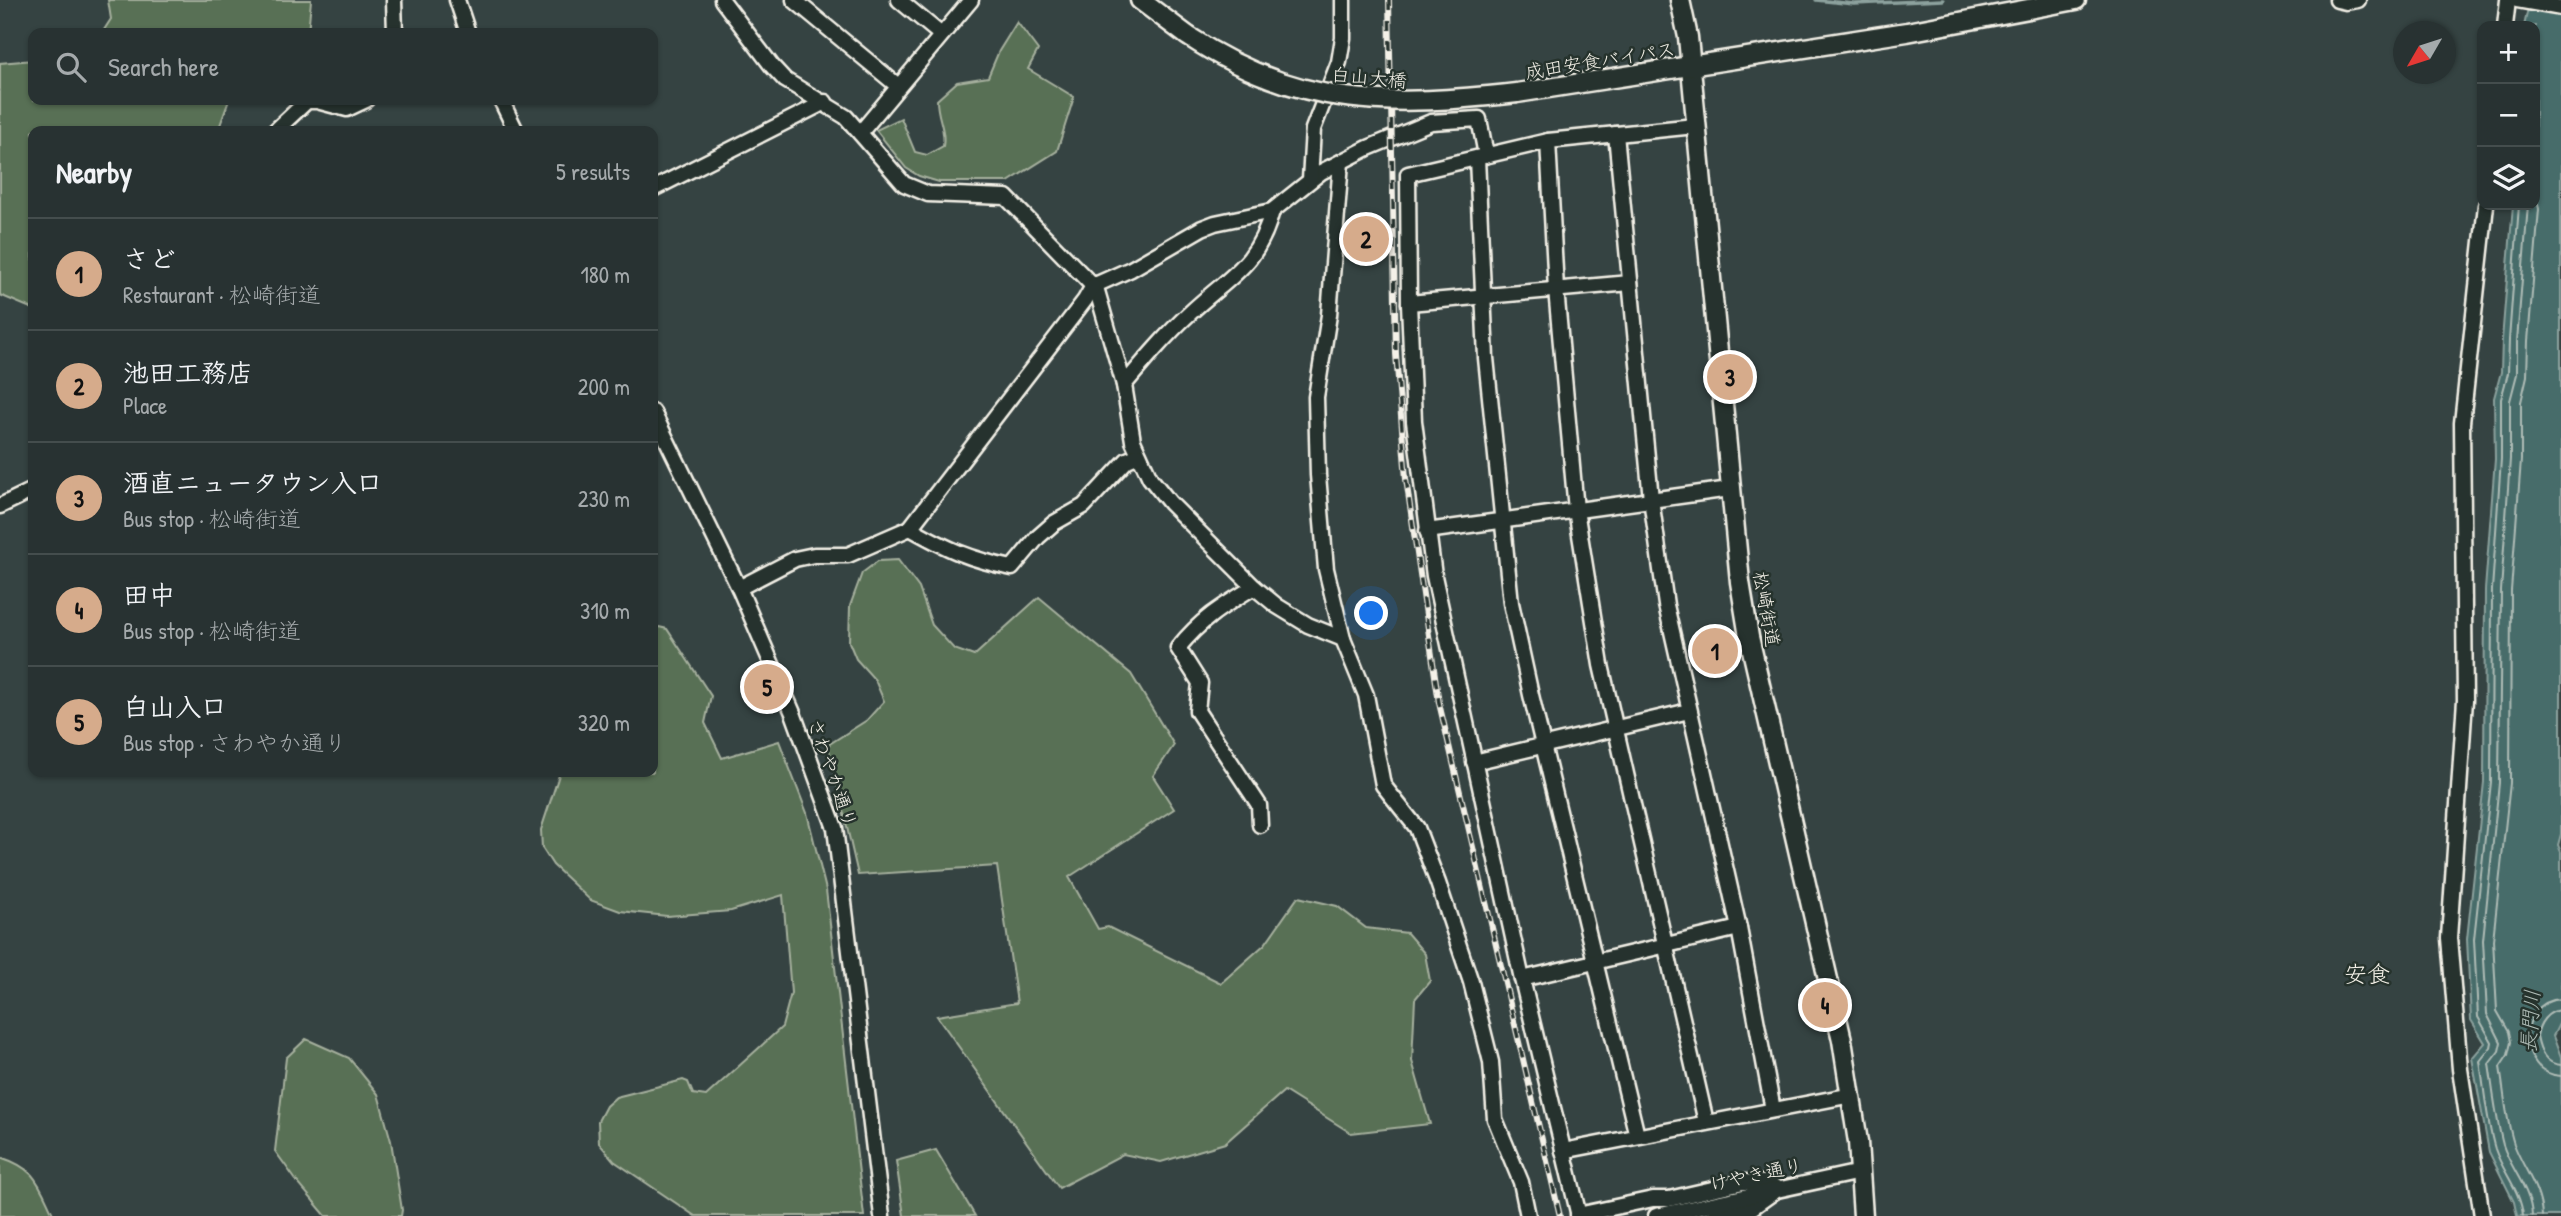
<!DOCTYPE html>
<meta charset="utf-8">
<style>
body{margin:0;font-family:"Patrick Hand","Klee One",sans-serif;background:#343e3e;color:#f1f3f6}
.controls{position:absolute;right:21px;top:21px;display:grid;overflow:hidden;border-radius:14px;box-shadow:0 2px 5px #0004}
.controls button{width:63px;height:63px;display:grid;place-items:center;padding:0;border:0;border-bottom:2px solid #444d4d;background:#283232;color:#f1f3f6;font:35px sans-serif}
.compass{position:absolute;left:2393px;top:21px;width:63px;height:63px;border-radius:50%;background:#283232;box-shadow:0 2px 5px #0004;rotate:231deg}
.you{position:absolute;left:1372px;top:614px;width:24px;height:24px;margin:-18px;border:5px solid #fff;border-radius:50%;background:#1a73e8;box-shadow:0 0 0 10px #1a73e833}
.badge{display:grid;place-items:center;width:46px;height:46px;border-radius:50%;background:#d6ab8b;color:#111;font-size:23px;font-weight:700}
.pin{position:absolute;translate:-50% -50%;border:4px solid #fff;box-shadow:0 2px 7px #0006}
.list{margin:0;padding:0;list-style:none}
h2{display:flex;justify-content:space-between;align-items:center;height:91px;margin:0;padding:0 28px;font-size:30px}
h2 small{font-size:23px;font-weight:400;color:#a5aaac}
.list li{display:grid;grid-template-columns:46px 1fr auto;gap:21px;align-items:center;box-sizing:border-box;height:112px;padding:0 28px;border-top:2px solid #444d4d}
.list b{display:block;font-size:26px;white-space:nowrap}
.list p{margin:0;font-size:23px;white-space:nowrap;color:#a5aaac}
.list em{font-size:23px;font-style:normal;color:#a5aaac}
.icon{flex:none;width:38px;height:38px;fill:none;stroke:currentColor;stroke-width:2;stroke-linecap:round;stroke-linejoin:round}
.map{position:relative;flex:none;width:2561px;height:1216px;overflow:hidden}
.search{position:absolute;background:#283232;box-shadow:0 2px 5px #0004;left:28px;top:28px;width:630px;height:77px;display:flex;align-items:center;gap:18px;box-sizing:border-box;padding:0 24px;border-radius:14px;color:#a5aaac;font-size:26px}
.panel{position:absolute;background:#283232;box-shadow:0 2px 5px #0004;left:28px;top:126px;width:630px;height:651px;border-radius:14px}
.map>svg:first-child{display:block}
.green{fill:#587055;stroke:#a6b09e;stroke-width:2}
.water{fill:#476c6b;stroke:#8ca19d;stroke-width:2}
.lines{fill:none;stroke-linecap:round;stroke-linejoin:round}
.shore{stroke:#afbcb6;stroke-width:2}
.stream{stroke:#8ca19d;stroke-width:3.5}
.minor-casing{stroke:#f4f1e8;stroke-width:19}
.major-casing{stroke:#f4f1e8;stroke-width:23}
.minor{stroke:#26332d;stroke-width:14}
.major{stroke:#26332d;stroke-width:18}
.rail-casing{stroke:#f4f1e8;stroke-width:6}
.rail{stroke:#26332d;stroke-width:3.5;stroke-dasharray:10;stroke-linecap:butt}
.major-bridge-casing{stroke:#f4f1e8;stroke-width:23;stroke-linecap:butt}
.major-bridge{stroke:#26332d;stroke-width:18}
.labels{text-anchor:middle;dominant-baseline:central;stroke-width:5;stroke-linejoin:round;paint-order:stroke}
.street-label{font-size:19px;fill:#f4f1e8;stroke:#26332d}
.water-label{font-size:21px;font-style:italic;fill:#afbcb6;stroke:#26332d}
.quarter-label{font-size:23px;fill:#f4f1e8;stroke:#26332d}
</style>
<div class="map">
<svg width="2561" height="1216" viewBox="0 0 2561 1216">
<rect width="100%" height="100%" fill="#354342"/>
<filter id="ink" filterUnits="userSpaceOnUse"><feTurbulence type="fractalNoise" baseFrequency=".0143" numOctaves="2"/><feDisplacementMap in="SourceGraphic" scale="14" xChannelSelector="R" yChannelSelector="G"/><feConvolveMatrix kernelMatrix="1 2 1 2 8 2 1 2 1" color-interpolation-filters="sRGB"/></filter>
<g filter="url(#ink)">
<!-- green -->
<g class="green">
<path d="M 108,0 L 311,0 L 308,33 L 102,33 L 111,19 Z"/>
<path d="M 1017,22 L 1038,50 L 1028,69 L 1074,97 L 1057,151 L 1008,182 L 939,182 L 919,176 L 906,168 L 876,130 L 901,118 L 915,152 L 927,155 L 943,146 C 946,129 937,118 937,100 L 957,82 L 988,77 L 999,51 Z"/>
<path d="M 33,60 L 33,100 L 229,100 L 218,131 L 33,131 L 33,309 L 0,295 L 0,63 Z"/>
<path d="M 898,560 L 919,588 L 932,625 L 954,649 L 974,656 L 1039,597 L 1131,674 L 1174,745 L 1153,776 L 1174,809 L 1069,877 L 1098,929 L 1108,927 L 1221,983 L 1265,944 L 1298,897 L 1337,906 L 1366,928 L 1407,933 L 1425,954 L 1430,981 L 1415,999 L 1412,1061 L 1430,1124 L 1351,1133 L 1284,1091 L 1225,1143 L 1161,1162 L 1123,1154 L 1059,1188 L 937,1016 L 1017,1003 L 997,866 L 858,875 L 828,745 L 867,720 L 884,701 L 875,680 L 856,659 L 849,642 L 850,606 L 862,573 L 878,561 Z"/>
<path d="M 659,627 L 667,629 L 711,696 L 705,723 L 722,758 L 779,741 L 807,813 L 826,890 L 864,1216 L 695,1216 L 614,1161 L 599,1143 L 598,1121 L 606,1106 L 616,1097 L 683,1080 L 688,1082 L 693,1094 L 706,1096 L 782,1027 L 791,993 L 783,895 L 731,911 L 667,916 L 620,911 L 590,900 L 553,865 L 542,848 L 541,830 L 560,772 L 653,772 L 653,631 Z"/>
<path d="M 306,1039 L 349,1058 L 378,1094 L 391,1141 L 402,1210 L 401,1216 L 326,1216 L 298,1183 L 275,1151 L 286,1058 Z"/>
<path d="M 936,1150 L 975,1216 L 904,1216 L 896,1161 Z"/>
<path d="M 0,1157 C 37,1169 38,1183 54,1216 L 0,1216 Z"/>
</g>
<!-- water -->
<path class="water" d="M 2530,0 L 2561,0 L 2561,834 L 2558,845 L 2561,852 L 2561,1020 L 2553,1036 L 2561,1058 L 2561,1216 L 2517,1216 L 2514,1202 L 2489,1152 L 2472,1058 L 2485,1043 L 2471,1020 L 2467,939 L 2484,782 L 2485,590 L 2495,459 L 2494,398 L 2501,372 L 2502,340 L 2513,205 L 2535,205 L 2535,26 L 2524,26 Z"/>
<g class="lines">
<!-- shore -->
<g class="shore">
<path d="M 2535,192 L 2539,209 L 2528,341 L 2527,376 L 2521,402 L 2521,460 L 2511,591 L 2510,783 L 2493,940 L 2497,1011 L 2509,1032 L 2511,1042 L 2508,1055 L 2500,1067 C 2504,1091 2506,1120 2514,1144 C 2523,1169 2541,1188 2542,1216"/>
<path d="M 2519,205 L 2509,340 L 2508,373 L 2501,399 L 2501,459 L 2492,590 L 2491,782 L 2474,939 L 2478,1017 L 2492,1042 L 2491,1047 L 2480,1061 C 2484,1088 2487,1123 2495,1149 C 2503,1173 2521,1191 2523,1216"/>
<path d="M 2528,205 L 2517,341 L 2517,374 L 2510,401 L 2510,459 L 2501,591 L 2499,783 L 2483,940 L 2487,1014 L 2501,1042 L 2499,1051 L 2489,1064 C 2493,1090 2496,1119 2503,1145 C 2511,1170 2531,1189 2532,1216"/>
<path d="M 2561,999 C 2516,1001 2517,1074 2561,1076"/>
<path d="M 2561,1010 C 2547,1011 2539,1023 2537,1036 C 2540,1051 2545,1064 2561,1065"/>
</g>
<!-- stream -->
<path class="stream" d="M 1816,0 L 1854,4 L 1943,0"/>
<!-- minor casing -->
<g class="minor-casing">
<g id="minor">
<path d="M 394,0 L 395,33"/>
<path d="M 457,0 L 468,33"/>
<path d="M 722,0 L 772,66 L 785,80 L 846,117 L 904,184 L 928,194 L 1006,197 L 1093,286 L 1131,269 L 1202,228 L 1215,223 L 1272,211 L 1321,172 L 1368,148 L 1431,122 L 1479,119 L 1486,155"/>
<path d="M 794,0 L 898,86"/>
<path d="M 899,0 L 940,34"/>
<path d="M 2337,0 L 2346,2 L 2358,0"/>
<path d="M 2517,0 L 2561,8"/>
<path d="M 2505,26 L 2508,0"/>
<path d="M 501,100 L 516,131"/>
<path d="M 275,131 L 307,101 L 317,101 L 347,109 L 366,100"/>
<path d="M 860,133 L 971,0"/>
<path d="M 1616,134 L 1651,499 L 1666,605 L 1739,928 L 1773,1110"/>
<path d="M 1548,141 L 1556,289 L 1576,510 L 1601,665 L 1706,1122"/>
<path d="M 1477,158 L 1486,358 L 1511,603 L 1531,695 L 1637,1136"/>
<path d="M 1341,162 L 1329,315 L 1316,397 L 1318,475 L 1326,569 L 1343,639 L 1366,695 L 1383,785 L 1417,828 L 1438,883 L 1471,982 L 1491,1062 L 1495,1119 L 1521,1182 L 1528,1216"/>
<path d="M 1310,180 L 1313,129 L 1339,62 L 1343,38 L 1343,0"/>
<path d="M 653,189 L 825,102"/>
<path d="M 1095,284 L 1124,385 L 1133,441 L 1150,478 L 1170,503 L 1254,587 L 1277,606 L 1308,625 L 1343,639"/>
<path d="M 1409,303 L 1630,283"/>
<path d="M 1124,385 C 1145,360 1166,335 1190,313 C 1228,277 1258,266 1272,211"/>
<path d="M 653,412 L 739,588 L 793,713 L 835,828 L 882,1216"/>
<path d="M 0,506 L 33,490"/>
<path d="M 910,528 C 949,550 969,559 1012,568 L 1038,537 L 1054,523 L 1084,506 L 1127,460 L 1139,455"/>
<path d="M 1427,531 L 1730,489"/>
<path d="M 1254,587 C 1223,606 1201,619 1178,648 L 1200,683 L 1197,711 L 1259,805 L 1260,825"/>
<path d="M 739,588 L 795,559 L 814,555 L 848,555 L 910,528 L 1085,300 L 1093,286"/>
<path d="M 1474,762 L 1689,711"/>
<path d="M 1522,979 L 1739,928"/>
<path d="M 1563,1151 L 1852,1095"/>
<path d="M 1578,1215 L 1653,1199 L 1669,1199 L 1743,1182 L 1768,1183 L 1778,1189 L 1750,1209 L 1714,1216"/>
<path d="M 1579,1216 L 1522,979 L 1434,576 L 1414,421 L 1409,303 L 1408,174 L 1548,141 L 1695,126"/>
<path d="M 1656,1216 L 1860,1172"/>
<path d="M 2482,1216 L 2460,1069 L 2449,938 L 2465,700 L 2462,423 L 2486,205"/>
</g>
</g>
<!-- major casing -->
<g class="major-casing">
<g id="major">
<path d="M 1140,0 L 1188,36"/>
<path d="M 1680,0 L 1688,37 L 1740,582 L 1749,637 L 1842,1040 L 1858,1142 L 1863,1216"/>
<path d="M 1517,93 L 1907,32 L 2076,0"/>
</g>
</g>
<!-- minor -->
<use href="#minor" class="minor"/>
<!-- major -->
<use href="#major" class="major"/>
<!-- rail casing -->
<g class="rail-casing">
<path id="rail" d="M 1389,0 L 1396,354 L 1406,479 L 1439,703 L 1560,1216"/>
</g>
<!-- rail -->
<use href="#rail" class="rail"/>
<!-- major-bridge casing -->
<g class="major-bridge-casing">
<path id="major-bridge" d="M 1188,36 C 1298,109 1391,107 1517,93"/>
</g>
<!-- major-bridge -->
<use href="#major-bridge" class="major-bridge"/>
</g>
</g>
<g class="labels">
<!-- street labels -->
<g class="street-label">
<text transform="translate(1600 60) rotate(-9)">成田安食バイパス</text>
<text transform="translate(1369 77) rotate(5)">白山大橋</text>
<text transform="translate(1767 609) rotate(80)">松崎街道</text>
<text transform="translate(833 773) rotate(71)">さわやか通り</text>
<text transform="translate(1756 1174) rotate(-12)">けやき通り</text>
</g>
<!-- water labels -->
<g class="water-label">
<text transform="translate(2530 1021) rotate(-86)">長門川</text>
</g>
<!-- quarter labels -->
<g class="quarter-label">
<text x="2367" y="973">安食</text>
</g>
</g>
</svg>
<div class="controls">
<button>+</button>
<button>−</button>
<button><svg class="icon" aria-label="layers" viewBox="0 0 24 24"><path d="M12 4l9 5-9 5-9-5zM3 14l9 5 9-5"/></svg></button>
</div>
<svg class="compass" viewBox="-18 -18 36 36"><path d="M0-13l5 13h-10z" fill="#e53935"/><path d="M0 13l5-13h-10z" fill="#a5aaac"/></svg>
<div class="you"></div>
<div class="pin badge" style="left:1715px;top:651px">1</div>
<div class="pin badge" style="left:1366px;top:239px">2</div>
<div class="pin badge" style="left:1730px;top:377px">3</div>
<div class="pin badge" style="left:1825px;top:1005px">4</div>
<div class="pin badge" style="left:767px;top:687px">5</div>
<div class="search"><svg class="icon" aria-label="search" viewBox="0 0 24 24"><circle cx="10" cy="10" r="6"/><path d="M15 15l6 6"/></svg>Search here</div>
<section class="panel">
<h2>Nearby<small>5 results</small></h2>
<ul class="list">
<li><span class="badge">1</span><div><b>さど</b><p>Restaurant · 松崎街道</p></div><em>180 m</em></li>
<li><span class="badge">2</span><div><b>池田工務店</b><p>Place</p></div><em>200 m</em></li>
<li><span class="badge">3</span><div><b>酒直ニュータウン入口</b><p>Bus stop · 松崎街道</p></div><em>230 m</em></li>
<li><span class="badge">4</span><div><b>田中</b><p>Bus stop · 松崎街道</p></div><em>310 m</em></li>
<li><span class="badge">5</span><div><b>白山入口</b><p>Bus stop · さわやか通り</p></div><em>320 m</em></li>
</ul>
</section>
</div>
